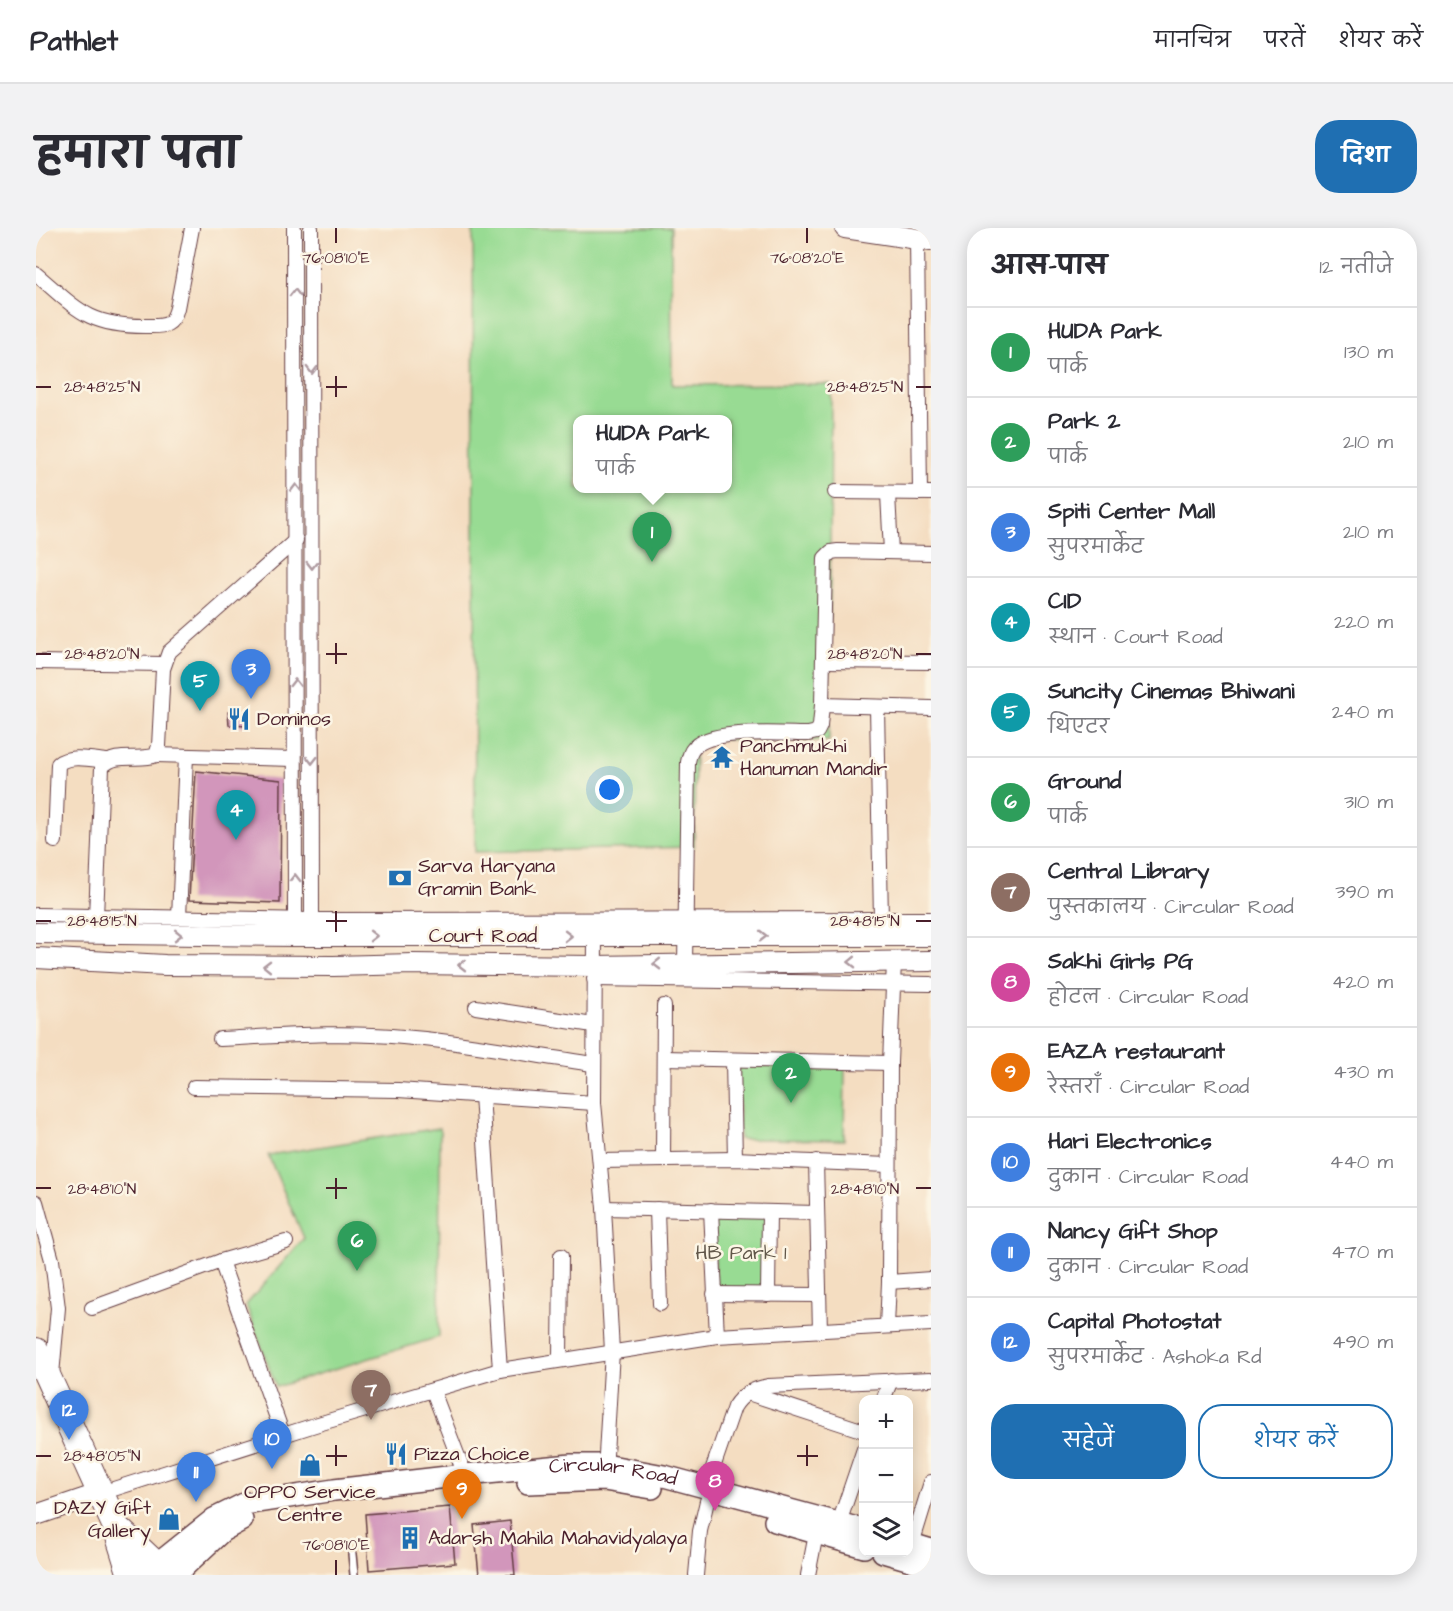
<!DOCTYPE html>
<html lang="hi">
<meta charset="utf-8">
<style>
body{margin:0;font-family:"Architects Daughter","Playpen Sans Deva",sans-serif;background:#f2f2f3;color:#2b2b33}
.controls{position:absolute;right:18px;bottom:18px;display:grid;overflow:hidden;border-radius:12px;box-shadow:0 3px 15px #0003}
.controls button{width:54px;height:54px;display:grid;place-items:center;padding:0;border:0;border-bottom:2px solid #e1e1e2;background:#fff;color:#2b2b33;font:30px sans-serif}
.you{position:absolute;left:574px;top:562px;width:21px;height:21px;margin:-15px;border:4px solid #fff;border-radius:50%;background:#1a73e8;box-shadow:0 0 0 9px #1a73e833}
.badge{display:grid;place-items:center;width:39px;height:39px;border-radius:50%;background:#1f6fb2;color:#fff;font-size:20px;font-weight:700}
.pin{position:absolute;translate:-50% -50px;filter:drop-shadow(0 2px 3px #0008)}
.pin::after{content:'';position:absolute;top:32px;width:21px;height:18px;background:inherit;clip-path:polygon(0 0,100% 0,50% 100%)}
.popup{position:absolute;left:537px;top:187px;width:159px;height:78px;box-sizing:border-box;display:grid;place-content:center;border-radius:12px;background:#fff;filter:drop-shadow(0 2px 4px #0005);font-size:20px;white-space:nowrap;color:#7c7c81}
.popup b{font-size:22px;color:#2b2b33}
.popup::after{content:'';position:absolute;left:50%;top:100%;margin-left:-12px;border:12px solid transparent;border-top-color:#fff}
.list{margin:0;padding:0;list-style:none}
h2{display:flex;justify-content:space-between;align-items:center;height:78px;margin:0;padding:0 24px;font-size:26px}
h2 small{font-size:20px;font-weight:400;color:#7c7c81}
.list li{display:grid;grid-template-columns:39px 1fr auto;gap:18px;align-items:center;box-sizing:border-box;height:90px;padding:0 24px;border-top:2px solid #e1e1e2}
.list b{display:block;font-size:22px;white-space:nowrap}
.list p{margin:0;font-size:20px;white-space:nowrap;color:#7c7c81}
.list em{font-size:20px;font-style:normal;color:#7c7c81}
.actions{display:flex;gap:12px;padding:18px 24px}
.actions a{flex:1;padding:14px 0;border:2px solid #1f6fb2;border-radius:24px;text-align:center;font-size:21px;color:#1f6fb2}
.actions .main{background:#1f6fb2;color:#fff}
.icon{flex:none;width:33px;height:33px;fill:none;stroke:currentColor;stroke-width:2;stroke-linecap:round;stroke-linejoin:round}
.map{position:relative;flex:none;width:895px;height:1347px;overflow:hidden;border-radius:24px}
header{display:flex;align-items:center;gap:36px;box-sizing:border-box;height:84px;padding:0 30px;background:#fff;border-bottom:2px solid #e1e1e2}
header strong{font-size:28px}
nav{display:flex;gap:33px;margin-inline-start:auto;font-size:21px}
.intro{display:flex;align-items:center;justify-content:space-between;box-sizing:border-box;height:144px;padding:0 36px}
h1{margin:0;font-size:42px}
.button{padding:15px 27px;border-radius:24px;background:#1f6fb2;color:#fff;font-size:21px;font-weight:700}
main{display:flex;gap:36px;padding:0 36px}
aside{flex:1;background:#fff;border-radius:24px;box-shadow:0 3px 15px #0003}
.map>svg:first-child{display:block}
.green{fill:#98db93;stroke:#717d5f;stroke-width:1.5;fill-rule:evenodd}
.building{fill:#d296bb}
.lines{fill:none;stroke-linecap:round;stroke-linejoin:round}
.lane-casing{stroke:#643c42;stroke-width:10}
.street-casing{stroke:#643c42;stroke-width:16}
.secondary-casing{stroke:#643c42;stroke-width:22}
.primary-casing{stroke:#643c42;stroke-width:24}
.highway-casing{stroke:#643c42;stroke-width:28}
.lane{stroke:#fff;stroke-width:7}
.street{stroke:#fff;stroke-width:14}
.secondary{stroke:#fff;stroke-width:20}
.primary{stroke:#fff;stroke-width:21}
.highway{stroke:#fff;stroke-width:26}
.oneway{stroke:#ae9aa0}
.ticks{fill:none;stroke:#4a1f2b;stroke-width:2}
.labels{text-anchor:middle;dominant-baseline:central;stroke-width:5;stroke-linejoin:round;paint-order:stroke}
.poi-label{font-size:20px;fill:#4a1f2b;stroke:#fcf5e5;text-anchor:start}
.street-label{font-size:20px;fill:#4a1f2b;stroke:#fcf5e5}
.park-label{font-size:20px;fill:#61574a;stroke:#fcf5e5}
.ticks-label{font-size:15px;text-anchor:middle;fill:#4a1f2b;stroke:#fcf5e5;stroke-width:5;stroke-linejoin:round;paint-order:stroke}
</style>
<header>
<strong>Pathlet</strong>
<nav><a>मानचित्र</a><a>परतें</a><a>शेयर करें</a></nav>
</header>
<div class="intro"><h1>हमारा पता</h1><a class="button">दिशा</a></div>
<main>
<div class="map">
<svg width="895" height="1347" viewBox="0 0 895 1347">
<rect width="100%" height="100%" fill="#fcf5e5"/>
<filter id="ink" filterUnits="userSpaceOnUse"><feTurbulence type="fractalNoise" baseFrequency=".0167" numOctaves="2"/><feDisplacementMap in="SourceGraphic" scale="12" xChannelSelector="R" yChannelSelector="G"/><feConvolveMatrix kernelMatrix="1 2 1 2 8 2 1 2 1" color-interpolation-filters="sRGB"/></filter>
<filter id="wash" filterUnits="userSpaceOnUse"><feTurbulence type="fractalNoise" baseFrequency=".008" numOctaves="4" result="noise"/><feDisplacementMap in="SourceGraphic" scale="24" xChannelSelector="R" yChannelSelector="G"/><feGaussianBlur stdDeviation="1.35" result="paint"/><feColorMatrix in="noise" values="0 0 0 0 0 0 0 0 0 0 0 0 0 0 0 0 0 1.4 0 .05"/><feComposite in="paint" operator="in"/></filter>
<g filter="url(#wash)">
<rect width="100%" height="100%" fill="#f4ddc1"/>
<!-- green -->
<g class="green">
<path d="M 437,0 L 635,0 L 636,157 L 795,156 L 793,513 L 659,511 L 658,619 L 439,624 ZM 541,192 L 691,192 L 691,260 L 541,260 Z"/>
<path d="M 702,838 L 809,838 L 808,912 L 703,911 Z"/>
<path d="M 404,900 L 403,1109 L 240,1159 L 210,1077 L 268,1010 L 232,927 Z"/>
<path d="M 677,984 L 731,986 L 730,1064 L 680,1063 Z"/>
</g>
<g id="blocks">
<!-- building -->
<g class="building">
<path d="M 192,484 L 214,484 L 211,498 L 193,497 Z"/>
<path d="M 160,543 L 245,552 L 244,675 L 153,672 Z"/>
<path d="M 414,1279 L 419,1335 L 333,1342 L 329,1286 Z"/>
<path d="M 474,1293 L 479,1347 L 443,1347 L 438,1297 Z"/>
</g>
</g>
</g>
<g filter="url(#ink)">
<use href="#blocks" fill-opacity="0" stroke="#643c42" stroke-width="1.5"/>
<g class="lines">
<!-- lane casing -->
<g class="lane-casing">
<path id="lane" d="M 316,1326 L 318,1347"/>
</g>
<!-- street casing -->
<g class="street-casing">
<g id="street">
<path d="M 258,0 L 259,700"/>
<path d="M 275,0 L 276,700"/>
<path d="M 881,11 L 884,265"/>
<path d="M 0,46 C 41,81 52,98 109,98 C 127,98 136,100 141,80 L 156,0"/>
<path d="M 799,264 L 895,265"/>
<path d="M 852,266 L 855,324"/>
<path d="M 787,433 L 895,434"/>
<path d="M 0,434 L 128,436"/>
<path d="M 786,477 L 895,480"/>
<path d="M 841,479 L 845,691"/>
<path d="M 120,527 L 258,531"/>
<path d="M 19,613 L 22,536 C 34,526 58,532 72,533"/>
<path d="M 0,687 L 276,692 L 895,691"/>
<path d="M 60,689 L 66,539 C 80,523 103,534 120,527 L 123,518 L 127,441 L 133,424 L 260,312"/>
<path d="M 143,689 L 150,528"/>
<path d="M 559,708 L 558,875 L 568,980 L 576,1123 L 569,1244"/>
<path d="M 649,736 L 652,534 C 653,529 654,524 657,521 C 672,500 747,506 772,506 L 781,504 L 784,498 L 786,477 L 789,330 L 795,324 L 802,323 L 895,325"/>
<path d="M 558,751 L 895,756"/>
<path d="M 440,779 L 557,797"/>
<path d="M 184,811 C 245,808 306,803 367,809 C 430,814 494,827 557,836"/>
<path d="M 628,830 L 854,835"/>
<path d="M 697,832 L 699,931"/>
<path d="M 158,859 L 362,862 L 558,875"/>
<path d="M 446,867 L 464,1142"/>
<path d="M 627,931 L 628,778"/>
<path d="M 564,933 L 699,931 L 853,937"/>
<path d="M 780,933 L 784,1103"/>
<path d="M 0,974 L 16,1032 L 22,1080 L 16,1147"/>
<path d="M 568,980 L 781,985"/>
<path d="M 621,981 L 624,1076"/>
<path d="M 675,982 L 681,1108"/>
<path d="M 185,1033 L 247,1207"/>
<path d="M 853,1054 L 895,1051"/>
<path d="M 678,1066 L 782,1067"/>
<path d="M 732,1067 L 733,984"/>
<path d="M 56,1080 L 185,1033 L 250,1014"/>
<path d="M 851,1098 L 853,1054 L 854,835 L 858,733"/>
<path d="M 524,1131 L 525,1028"/>
<path d="M 397,1163 L 429,1247"/>
<path d="M 712,1165 L 828,1203"/>
<path d="M 847,1172 L 855,1152"/>
<path d="M 670,1260 L 698,1179 C 706,1166 717,1161 732,1158 L 895,1151"/>
<path d="M 65,1265 L 279,1197 L 464,1142 L 681,1108 L 895,1096"/>
<path d="M 803,1295 L 828,1221"/>
<path d="M 876,1316 L 895,1254"/>
<path d="M 660,1347 L 664,1303 L 671,1273"/>
<path d="M 772,1347 L 780,1306"/>
</g>
</g>
<!-- secondary casing -->
<g class="secondary-casing">
<g id="secondary">
<path d="M 809,0 L 895,13"/>
<path d="M 0,705 L 259,708 L 895,708"/>
<path d="M 0,730 L 129,737 L 297,738 L 377,736 L 558,738 L 895,733"/>
<path d="M 0,1287 L 65,1265"/>
</g>
</g>
<!-- primary casing -->
<g class="primary-casing">
<g id="primary">
<path d="M 492,1255 L 568,1252 L 616,1260"/>
<path d="M 739,1293 L 828,1319"/>
<path d="M 872,1315 L 895,1322"/>
<path d="M 847,1324 L 895,1338"/>
<path id="s1" d="M 123,1335 L 178,1291 L 208,1276 L 298,1262 L 429,1247 L 535,1237 L 569,1237 L 628,1248 L 828,1302"/>
<path d="M 139,1347 L 186,1303 L 206,1292"/>
</g>
</g>
<!-- highway casing -->
<g class="highway-casing">
<g id="highway">
<path d="M 0,1123 L 80,1299 L 95,1347"/>
<path d="M 82,1301 L 116,1333"/>
<path d="M 101,1339 C 113,1331 127,1333 133,1347"/>
</g>
</g>
<!-- lane -->
<use href="#lane" class="lane"/>
<!-- street -->
<use href="#street" class="street"/>
<!-- secondary -->
<use href="#secondary" class="secondary"/>
<!-- primary -->
<use href="#primary" class="primary"/>
<!-- highway -->
<use href="#highway" class="highway"/>
</g>
<!-- one-way arrows -->
<defs><path id="oneway-chevron" d="M-2-3.5L2.5 0L-2 3.5" fill="none" stroke-width="1.6" stroke-linecap="round" stroke-linejoin="round" transform="scale(1.5)"/></defs>
<g class="oneway">
<use href="#oneway-chevron" transform="translate(259 65) rotate(-90)"/>
<use href="#oneway-chevron" transform="translate(276 142) rotate(90)"/>
<use href="#oneway-chevron" transform="translate(260 260) rotate(-90)"/>
<use href="#oneway-chevron" transform="translate(276 337) rotate(90)"/>
<use href="#oneway-chevron" transform="translate(259 455) rotate(-90)"/>
<use href="#oneway-chevron" transform="translate(276 532) rotate(90)"/>
<use href="#oneway-chevron" transform="translate(259 650) rotate(-90)"/>
<use href="#oneway-chevron" transform="translate(142 707) rotate(1)"/>
<use href="#oneway-chevron" transform="translate(337 708)"/>
<use href="#oneway-chevron" transform="translate(532 708)"/>
<use href="#oneway-chevron" transform="translate(727 708)"/>
<use href="#oneway-chevron" transform="translate(816 734) rotate(179)"/>
<use href="#oneway-chevron" transform="translate(621 736) rotate(179)"/>
<use href="#oneway-chevron" transform="translate(426 737) rotate(-180)"/>
<use href="#oneway-chevron" transform="translate(231 738) rotate(-179)"/>
</g>
</g>
<!-- ticks -->
<path class="ticks" d="M 300,0 L 300,15M 771,0 L 771,15M 300,148 L 300,169M 0,159 L 15,159M 290,159 L 311,159M 880,159 L 895,159M 300,415 L 300,436M 0,426 L 15,426M 290,426 L 311,426M 880,426 L 895,426M 300,683 L 300,704M 0,693 L 15,693M 290,693 L 311,693M 880,693 L 895,693M 300,950 L 300,971M 0,960 L 15,960M 290,960 L 311,960M 880,960 L 895,960M 300,1217 L 300,1238M 771,1217 L 771,1238M 0,1228 L 15,1228M 290,1228 L 311,1228M 761,1228 L 782,1228M 300,1332 L 300,1347"/>
<!-- icons -->
<defs>
<g id="restaurant-bare" transform="scale(1.8)"><path d="M-5-6h1v4h1v-4h1v4h1v-4h1v5L-1.5 .5V6h-2V.5L-5-1ZM5-6V6H3V1.5H1.5Q1.5-4 5-6Z" fill="#1f6fb2" stroke="#fcf5e5" stroke-width="2.5" paint-order="stroke"/></g>
<g id="temple-bare" transform="scale(1.8)"><path d="M0-6L5-2H3V0L6.5 2.5H4V6H1.5V3h-3V6H-4V2.5H-6.5L-3 0V-2H-5Z" fill="#1f6fb2" stroke="#fcf5e5" stroke-width="2.5" paint-order="stroke"/></g>
<g id="bank-bare" transform="scale(1.8)"><path d="M-6-4H6V4H-6ZM0-2.3a2.3 2.3 0 1 0 0 4.6a2.3 2.3 0 1 0 0-4.6Z" fill="#1f6fb2" stroke="#fcf5e5" stroke-width="2.5" paint-order="stroke"/></g>
<g id="shop-bare" transform="scale(1.8)"><path d="M-5-2.5h2.3a2.7 3.5 0 0 1 5.4 0H5L5.5 6h-11ZM-1.5-2.5h3a1.5 2.3 0 0 0-3 0Z" fill="#1f6fb2" stroke="#fcf5e5" stroke-width="2.5" paint-order="stroke"/></g>
<g id="building-bare" transform="scale(1.8)"><path d="M-4-6H4V6H1V3H-1V6H-4ZM-2.5-4.3h1.7v1.8h-1.7ZM.8-4.3h1.7v1.8H.8ZM-2.5-1h1.7V.8h-1.7ZM.8-1h1.7V.8H.8Z" fill="#1f6fb2" stroke="#fcf5e5" stroke-width="2.5" paint-order="stroke"/></g>
</defs>
<g fill-rule="evenodd">
<use href="#restaurant-bare" x="203" y="491"/>
<use href="#temple-bare" x="686" y="529"/>
<use href="#bank-bare" x="364" y="650"/>
<use href="#restaurant-bare" x="360" y="1226"/>
<use href="#shop-bare" x="274" y="1237"/>
<use href="#shop-bare" x="133" y="1291"/>
<use href="#building-bare" x="374" y="1310"/>
</g>
<g class="labels">
<!-- poi labels -->
<g class="poi-label">
<text x="221" y="491">Dominos</text>
<text x="704" y="518">Panchmukhi<tspan x="704" dy="23">Hanuman Mandir</tspan></text>
<text x="382" y="638">Sarva Haryana<tspan x="382" dy="23">Gramin Bank</tspan></text>
<text x="378" y="1226">Pizza Choice</text>
<text x="274" y="1264" text-anchor="middle">OPPO Service<tspan x="274" dy="23">Centre</tspan></text>
<text x="115" y="1280" text-anchor="end">DAZY Gift<tspan x="115" dy="23">Gallery</tspan></text>
<text x="392" y="1310">Adarsh Mahila Mahavidyalaya</text>
</g>
<!-- street labels -->
<g class="street-label">
<text x="447" y="708">Court Road</text>
<text stroke="none"><textPath href="#s1" startOffset="476">Circular Road</textPath></text>
</g>
<!-- park labels -->
<g class="park-label">
<text x="705" y="1025">HB Park 1</text>
</g>
</g>
<g class="ticks-label">
<text x="300" y="35">76°08'10"E</text>
<text x="771" y="35">76°08'20"E</text>
<text x="66" y="164">28°48'25"N</text>
<text x="829" y="164">28°48'25"N</text>
<text x="66" y="431">28°48'20"N</text>
<text x="829" y="431">28°48'20"N</text>
<text x="66" y="698">28°48'15"N</text>
<text x="829" y="698">28°48'15"N</text>
<text x="66" y="966">28°48'10"N</text>
<text x="829" y="966">28°48'10"N</text>
<text x="66" y="1233">28°48'05"N</text>
<text x="300" y="1322">76°08'10"E</text>
</g>
</svg>
<div class="controls">
<button>+</button>
<button>−</button>
<button><svg class="icon" aria-label="layers" viewBox="0 0 24 24"><path d="M12 4l9 5-9 5-9-5zM3 14l9 5 9-5"/></svg></button>
</div>
<div class="you"></div>
<div class="pin badge" style="left:616px;top:334px;background:#2e9e5b">1</div>
<div class="popup"><b>HUDA Park</b>पार्क</div>
<div class="pin badge" style="left:755px;top:875px;background:#2e9e5b">2</div>
<div class="pin badge" style="left:215px;top:471px;background:#3f7fe0">3</div>
<div class="pin badge" style="left:200px;top:612px;background:#0f9aa8">4</div>
<div class="pin badge" style="left:164px;top:483px;background:#0f9aa8">5</div>
<div class="pin badge" style="left:321px;top:1043px;background:#2e9e5b">6</div>
<div class="pin badge" style="left:335px;top:1192px;background:#8d6e63">7</div>
<div class="pin badge" style="left:679px;top:1283px;background:#d1479c">8</div>
<div class="pin badge" style="left:426px;top:1291px;background:#e8710a">9</div>
<div class="pin badge" style="left:236px;top:1241px;background:#3f7fe0">10</div>
<div class="pin badge" style="left:160px;top:1274px;background:#3f7fe0">11</div>
<div class="pin badge" style="left:33px;top:1212px;background:#3f7fe0">12</div>
</div>
<aside>
<h2>आस-पास<small>12 नतीजे</small></h2>
<ul class="list">
<li><span class="badge" style="background:#2e9e5b">1</span><div><b>HUDA Park</b><p>पार्क</p></div><em>130 m</em></li>
<li><span class="badge" style="background:#2e9e5b">2</span><div><b>Park 2</b><p>पार्क</p></div><em>210 m</em></li>
<li><span class="badge" style="background:#3f7fe0">3</span><div><b>Spiti Center Mall</b><p>सुपरमार्केट</p></div><em>210 m</em></li>
<li><span class="badge" style="background:#0f9aa8">4</span><div><b>CID</b><p>स्थान · Court Road</p></div><em>220 m</em></li>
<li><span class="badge" style="background:#0f9aa8">5</span><div><b>Suncity Cinemas Bhiwani</b><p>थिएटर</p></div><em>240 m</em></li>
<li><span class="badge" style="background:#2e9e5b">6</span><div><b>Ground</b><p>पार्क</p></div><em>310 m</em></li>
<li><span class="badge" style="background:#8d6e63">7</span><div><b>Central Library</b><p>पुस्तकालय · Circular Road</p></div><em>390 m</em></li>
<li><span class="badge" style="background:#d1479c">8</span><div><b>Sakhi Girls PG</b><p>होटल · Circular Road</p></div><em>420 m</em></li>
<li><span class="badge" style="background:#e8710a">9</span><div><b>EAZA restaurant</b><p>रेस्तराँ · Circular Road</p></div><em>430 m</em></li>
<li><span class="badge" style="background:#3f7fe0">10</span><div><b>Hari Electronics</b><p>दुकान · Circular Road</p></div><em>440 m</em></li>
<li><span class="badge" style="background:#3f7fe0">11</span><div><b>Nancy Gift Shop</b><p>दुकान · Circular Road</p></div><em>470 m</em></li>
<li><span class="badge" style="background:#3f7fe0">12</span><div><b>Capital Photostat</b><p>सुपरमार्केट · Ashoka Rd</p></div><em>490 m</em></li>
</ul>
<div class="actions"><a class="main">सहेजें</a><a>शेयर करें</a></div>
</aside>
</main>
